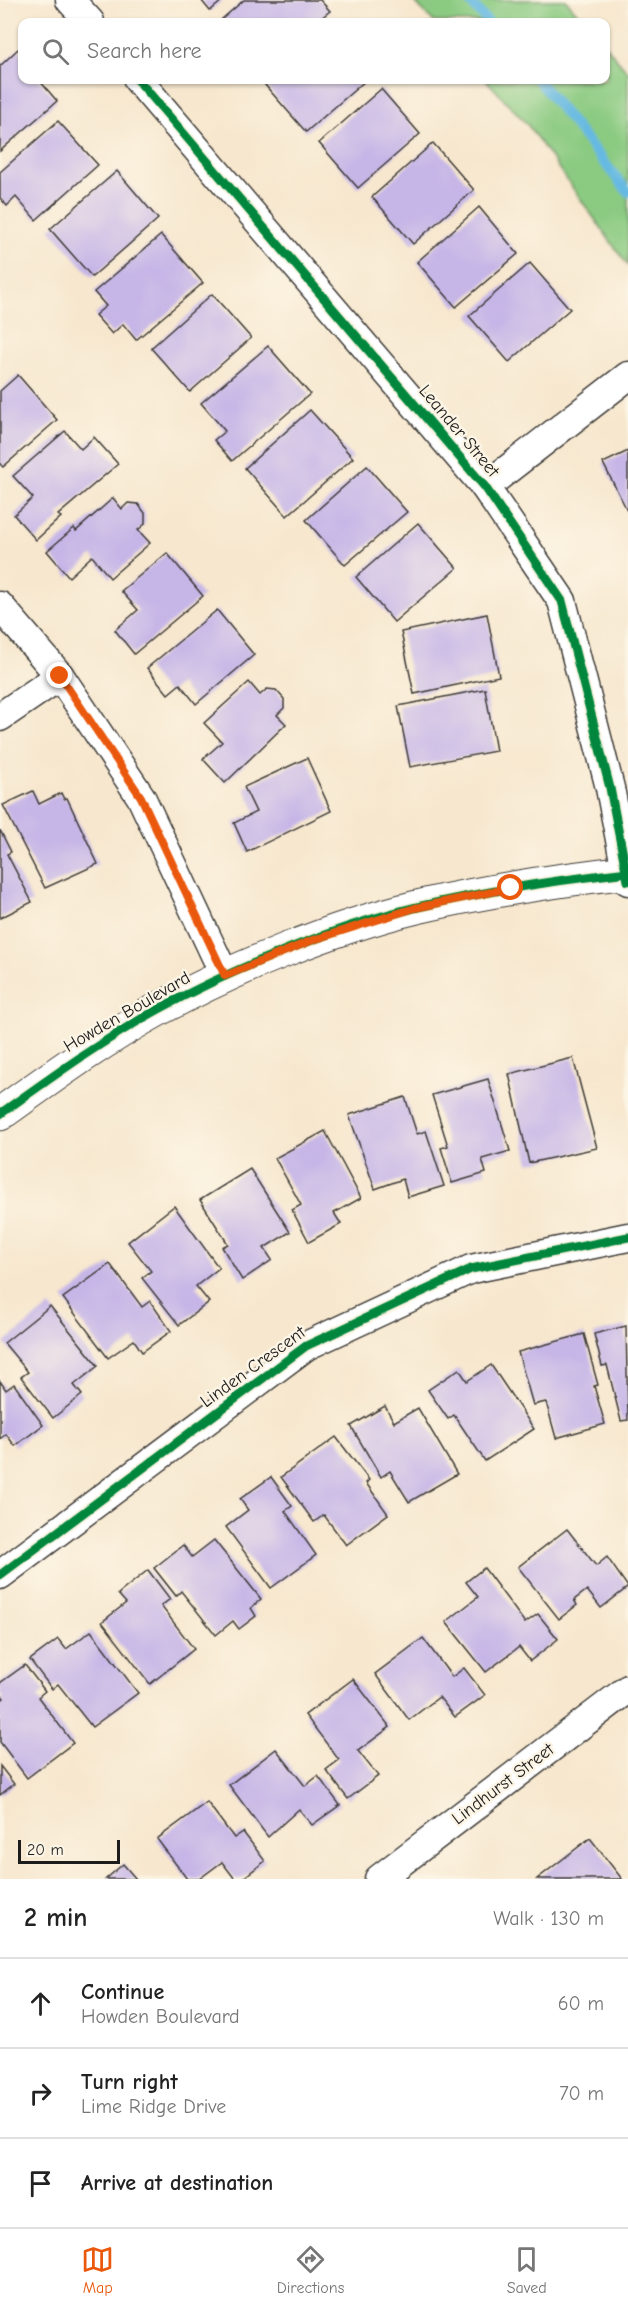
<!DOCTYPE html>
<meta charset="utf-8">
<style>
body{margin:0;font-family:"Comic Neue",sans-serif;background:#f6f6f6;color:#222}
.scale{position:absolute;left:18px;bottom:15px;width:102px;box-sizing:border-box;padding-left:6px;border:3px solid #1c1c1c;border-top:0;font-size:16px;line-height:21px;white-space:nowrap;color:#1c1c1c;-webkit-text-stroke:4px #fcf5e5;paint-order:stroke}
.stop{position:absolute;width:18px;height:18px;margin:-14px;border:4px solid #ea580c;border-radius:50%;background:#fff}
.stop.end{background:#ea580c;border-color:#fff;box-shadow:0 2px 6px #0008}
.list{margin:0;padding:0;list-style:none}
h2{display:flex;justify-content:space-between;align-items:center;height:78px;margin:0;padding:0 24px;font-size:26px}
h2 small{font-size:20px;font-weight:400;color:#767676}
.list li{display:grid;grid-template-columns:39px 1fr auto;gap:18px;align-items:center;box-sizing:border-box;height:90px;padding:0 24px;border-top:2px solid #e0e0e0}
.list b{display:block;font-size:22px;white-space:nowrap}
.list p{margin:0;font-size:20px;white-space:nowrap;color:#767676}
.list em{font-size:20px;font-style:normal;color:#767676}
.icon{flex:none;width:33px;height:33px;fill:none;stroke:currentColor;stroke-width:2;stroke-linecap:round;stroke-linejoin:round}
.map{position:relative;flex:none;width:628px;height:1879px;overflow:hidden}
.search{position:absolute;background:#fff;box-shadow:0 2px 4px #0004;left:18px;right:18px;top:18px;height:66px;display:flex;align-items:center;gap:15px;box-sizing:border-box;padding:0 21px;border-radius:12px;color:#767676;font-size:22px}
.sheet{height:348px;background:#fff}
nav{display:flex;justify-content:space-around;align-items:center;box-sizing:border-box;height:84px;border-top:2px solid #e0e0e0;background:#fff;font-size:16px;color:#767676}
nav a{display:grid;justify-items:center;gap:3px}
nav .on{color:#ea580c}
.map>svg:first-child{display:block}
.green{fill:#8aca81;stroke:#53734e;stroke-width:1.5}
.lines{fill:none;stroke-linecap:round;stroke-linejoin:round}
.stream{stroke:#66b9e2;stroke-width:10}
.building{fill:#c6b6e7}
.street-casing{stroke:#3d3a37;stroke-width:31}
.secondary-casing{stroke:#3d3a37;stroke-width:35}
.street{stroke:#fff;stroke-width:28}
.secondary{stroke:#fff;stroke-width:33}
.cycleway-casing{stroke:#fcf5e5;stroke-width:13}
.cycleway{stroke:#00873e;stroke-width:9}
.route{stroke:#ea580c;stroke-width:8}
.labels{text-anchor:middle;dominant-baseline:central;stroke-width:5;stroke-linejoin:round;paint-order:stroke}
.street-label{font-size:18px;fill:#1c1c1c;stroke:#fcf5e5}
</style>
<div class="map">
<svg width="628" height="1879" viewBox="0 0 628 1879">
<rect width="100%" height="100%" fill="#fcf5e5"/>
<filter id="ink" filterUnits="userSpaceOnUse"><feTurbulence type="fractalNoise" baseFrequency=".0167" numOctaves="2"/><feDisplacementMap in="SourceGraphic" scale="12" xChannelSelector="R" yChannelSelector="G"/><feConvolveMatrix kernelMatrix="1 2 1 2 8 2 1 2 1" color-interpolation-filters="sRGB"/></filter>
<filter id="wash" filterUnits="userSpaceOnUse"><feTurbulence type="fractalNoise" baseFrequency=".008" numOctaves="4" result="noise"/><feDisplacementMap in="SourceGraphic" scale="24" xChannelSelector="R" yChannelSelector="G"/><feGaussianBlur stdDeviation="1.35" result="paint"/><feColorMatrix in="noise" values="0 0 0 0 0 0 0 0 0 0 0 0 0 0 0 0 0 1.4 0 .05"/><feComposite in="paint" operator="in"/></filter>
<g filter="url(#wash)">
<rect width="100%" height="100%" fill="#f7e7ce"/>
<!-- green -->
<g class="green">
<path d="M 413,0 L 566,0 L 585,22 L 434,22 Z"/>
<path d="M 606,46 L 628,72 L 628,266 L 527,124 L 486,80 L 606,80 Z"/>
</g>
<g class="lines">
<!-- stream -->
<g class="stream">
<path d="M 468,0 L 488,22"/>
<path d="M 538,80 L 628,192"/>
</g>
</g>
<g id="blocks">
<!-- building -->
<g class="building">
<path d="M 201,0 L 223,0 L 210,11 Z"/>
<path d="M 244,0 L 320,0 L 330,11 L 316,22 L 225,22 L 222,19 Z"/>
<path d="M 18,49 L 22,54 L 22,80 L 39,80 L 57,101 L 0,151 L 0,66 Z"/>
<path d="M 271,80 L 366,80 L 306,132 L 265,85 Z"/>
<path d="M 381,89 L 420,134 L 358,188 L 319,143 Z"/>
<path d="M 58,121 L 98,165 L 36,220 L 16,197 L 7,206 L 0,198 L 0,172 Z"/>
<path d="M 433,143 L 474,190 L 413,244 L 372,197 Z"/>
<path d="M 117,171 L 158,219 L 92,277 L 50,229 Z"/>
<path d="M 479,207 L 518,254 L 456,307 L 417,262 Z"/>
<path d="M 161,235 L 203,283 L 136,340 L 123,324 L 112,334 L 95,315 L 106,306 L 94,292 Z"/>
<path d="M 530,263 L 570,309 L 509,362 L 469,316 Z"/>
<path d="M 212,294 L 251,338 L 190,392 L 151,348 Z"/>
<path d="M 268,346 L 310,394 L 232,461 L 214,440 L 225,431 L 201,403 Z"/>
<path d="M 18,375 L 57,420 L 3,467 L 0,464 L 0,391 Z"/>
<path d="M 310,410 L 353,458 L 287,516 L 245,468 Z"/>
<path d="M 65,431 L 81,449 L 94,437 L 118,464 L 58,515 L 61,517 L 36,540 L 14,515 L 33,498 L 13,476 Z"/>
<path d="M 628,451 L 628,512 L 603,463 Z"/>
<path d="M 367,466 L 407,512 L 345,565 L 306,520 Z"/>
<path d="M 113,498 L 122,509 L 128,503 L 138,504 L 145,513 L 145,524 L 138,530 L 150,543 L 110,578 L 92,556 L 69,577 L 47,551 L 74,528 L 76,531 Z"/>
<path d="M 418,523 L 457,568 L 394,622 L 356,577 Z"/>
<path d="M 167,553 L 203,596 L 134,654 L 115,630 L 138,610 L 121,591 Z"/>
<path d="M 217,610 L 254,655 L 196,704 L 180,684 L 168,694 L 147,668 Z"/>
<path d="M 487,614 L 499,676 L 414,694 L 401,632 Z"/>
<path d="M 249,682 L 260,695 L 267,689 L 276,690 L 284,699 L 284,708 L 277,715 L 286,724 L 225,783 L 203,759 L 222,742 L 204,723 Z"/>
<path d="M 485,689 L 496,751 L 410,767 L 398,706 Z"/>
<path d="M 307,758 L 331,811 L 247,852 L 234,823 L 256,812 L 244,787 Z"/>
<path d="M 33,791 L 39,804 L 61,793 L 64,799 L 67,798 L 98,864 L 45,888 L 3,805 Z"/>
<path d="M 0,830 L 11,852 L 7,854 L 32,902 L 0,918 Z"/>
<path d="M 573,1058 L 597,1148 L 529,1163 L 509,1074 Z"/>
<path d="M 488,1079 L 510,1151 L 482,1159 L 486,1173 L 452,1183 L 441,1148 L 448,1146 L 432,1095 Z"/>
<path d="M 405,1097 L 417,1134 L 426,1131 L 444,1186 L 408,1197 L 403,1179 L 375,1189 L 349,1115 Z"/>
<path d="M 325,1131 L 361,1198 L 334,1213 L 341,1224 L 309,1242 L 292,1210 L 301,1205 L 275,1158 Z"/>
<path d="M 250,1169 L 290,1232 L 264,1248 L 272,1260 L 242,1280 L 222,1247 L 228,1244 L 200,1200 Z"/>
<path d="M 174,1206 L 219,1268 L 196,1286 L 209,1302 L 179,1325 L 142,1278 L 151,1271 L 128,1242 Z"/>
<path d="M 110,1264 L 142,1307 L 150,1301 L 171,1331 L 142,1352 L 134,1340 L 108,1358 L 63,1298 Z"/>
<path d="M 50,1306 L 98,1366 L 74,1385 L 82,1395 L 53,1418 L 21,1377 L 28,1372 L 4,1343 Z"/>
<path d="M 626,1326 L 628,1420 L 621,1421 L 607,1365 L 602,1366 L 594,1334 Z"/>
<path d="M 584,1334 L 598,1385 L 594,1386 L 605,1424 L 556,1438 L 546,1402 L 533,1405 L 518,1352 Z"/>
<path d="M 491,1365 L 534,1429 L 485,1461 L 454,1415 L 448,1419 L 428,1390 L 459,1369 L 467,1381 Z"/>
<path d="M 0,1381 L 6,1390 L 14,1384 L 43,1425 L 15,1446 L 6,1434 L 0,1439 Z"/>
<path d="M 385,1406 L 394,1422 L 418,1408 L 457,1474 L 409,1502 L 390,1471 L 381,1477 L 351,1426 Z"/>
<path d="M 336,1437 L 369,1480 L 366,1483 L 388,1514 L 346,1545 L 324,1515 L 314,1522 L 281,1477 Z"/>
<path d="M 271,1477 L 292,1506 L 285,1511 L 316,1555 L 271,1588 L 226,1527 L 248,1510 L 240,1499 Z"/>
<path d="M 567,1529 L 596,1566 L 607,1557 L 628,1587 L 601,1608 L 587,1590 L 574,1600 L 577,1605 L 559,1619 L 518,1567 Z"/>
<path d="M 214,1540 L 261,1599 L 251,1608 L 256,1616 L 239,1629 L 233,1621 L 216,1635 L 181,1591 L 176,1596 L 154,1568 L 183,1545 L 192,1557 Z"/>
<path d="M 484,1568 L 525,1623 L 538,1614 L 558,1639 L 530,1661 L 519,1647 L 486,1672 L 446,1622 L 478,1597 L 466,1582 Z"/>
<path d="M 148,1570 L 170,1599 L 161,1606 L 194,1649 L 150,1684 L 102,1622 L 126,1603 L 118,1594 Z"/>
<path d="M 91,1631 L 138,1693 L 92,1727 L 58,1684 L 52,1689 L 30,1660 L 58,1639 L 66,1649 Z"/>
<path d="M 423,1638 L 452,1677 L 464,1668 L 485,1695 L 455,1717 L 439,1697 L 409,1720 L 375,1674 Z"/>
<path d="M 25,1665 L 45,1691 L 38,1697 L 73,1743 L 27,1778 L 0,1742 L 0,1701 L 4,1698 L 0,1693 L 0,1683 Z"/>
<path d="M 353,1679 L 390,1727 L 358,1751 L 378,1776 L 348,1799 L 326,1770 L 339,1760 L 305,1715 Z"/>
<path d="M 276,1749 L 305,1786 L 318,1776 L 340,1805 L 312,1825 L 299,1809 L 268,1837 L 229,1785 Z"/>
<path d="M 0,1766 L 14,1784 L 0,1795 Z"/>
<path d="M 207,1802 L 234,1838 L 243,1832 L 265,1861 L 242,1879 L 235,1879 L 222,1862 L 199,1879 L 187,1879 L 157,1839 Z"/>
<path d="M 590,1838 L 622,1879 L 537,1879 Z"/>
<path d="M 123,1864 L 136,1879 L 106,1879 Z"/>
</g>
</g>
</g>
<g filter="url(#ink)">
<use href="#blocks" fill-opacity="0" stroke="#3d3a37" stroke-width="1.5"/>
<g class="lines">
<!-- street casing -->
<g class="street-casing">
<g id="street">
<path d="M 70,0 L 90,22"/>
<path d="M 138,80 L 485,487 L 562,601 L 610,788 L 628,881"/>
<path d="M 485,487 L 628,376"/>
<path d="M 0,606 L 60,676 L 141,797 L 225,976"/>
<path d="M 0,717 L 60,676"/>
<path d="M 0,1575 L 306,1346 L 471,1269 L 628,1237"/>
<path d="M 379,1879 L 628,1689"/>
</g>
</g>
<!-- secondary casing -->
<g class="secondary-casing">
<path id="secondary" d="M 0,1114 C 52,1077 104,1039 159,1009 C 235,968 333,927 417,907 C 486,891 557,880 628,872"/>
</g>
<!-- street -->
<use href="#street" class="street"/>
<!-- secondary -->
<use href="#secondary" class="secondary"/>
<!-- cycleway casing -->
<g class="cycleway-casing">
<g id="cycleway">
<path d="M 138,80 L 485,487 L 562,601 L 610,788 L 628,881"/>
<path d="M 0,1114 C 52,1077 104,1039 159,1009 C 235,968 333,927 417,907 C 486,891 557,880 628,872"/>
<path d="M 0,1575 L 306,1346 L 471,1269 L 628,1237"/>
</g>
</g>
<!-- cycleway -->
<use href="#cycleway" class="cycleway"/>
</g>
</g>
<g class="lines" filter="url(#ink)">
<!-- route -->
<path class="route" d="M 60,676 L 141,797 L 225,976 L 313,940 L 415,908 L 511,888"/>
</g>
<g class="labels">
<!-- street labels -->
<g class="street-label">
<text transform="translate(459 431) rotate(50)">Leander Street</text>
<text transform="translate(127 1012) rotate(-30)">Howden Boulevard</text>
<text transform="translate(253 1367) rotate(-36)">Linden Crescent</text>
<text transform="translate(503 1784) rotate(-37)">Lindhurst Street</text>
</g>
</g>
</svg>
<div class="scale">20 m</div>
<div class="stop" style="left:511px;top:888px"></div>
<div class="stop end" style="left:60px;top:676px"></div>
<div class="search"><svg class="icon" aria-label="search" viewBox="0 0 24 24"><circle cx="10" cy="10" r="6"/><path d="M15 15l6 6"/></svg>Search here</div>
</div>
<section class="sheet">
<h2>2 min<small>Walk · 130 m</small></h2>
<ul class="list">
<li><svg class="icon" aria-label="ahead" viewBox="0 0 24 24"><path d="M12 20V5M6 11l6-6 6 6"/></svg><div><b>Continue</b><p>Howden Boulevard</p></div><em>60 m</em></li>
<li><svg class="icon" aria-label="right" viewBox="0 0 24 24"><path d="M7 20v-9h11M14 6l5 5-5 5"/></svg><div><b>Turn right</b><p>Lime Ridge Drive</p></div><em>70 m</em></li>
<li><svg class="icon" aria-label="arrive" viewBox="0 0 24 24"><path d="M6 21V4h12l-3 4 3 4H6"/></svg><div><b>Arrive at destination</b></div></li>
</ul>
</section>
<nav>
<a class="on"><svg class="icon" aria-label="map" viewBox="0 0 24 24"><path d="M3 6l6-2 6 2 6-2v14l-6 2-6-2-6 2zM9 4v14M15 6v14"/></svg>Map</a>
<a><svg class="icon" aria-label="directions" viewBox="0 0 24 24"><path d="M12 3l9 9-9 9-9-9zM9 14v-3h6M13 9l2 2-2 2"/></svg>Directions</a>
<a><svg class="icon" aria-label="saved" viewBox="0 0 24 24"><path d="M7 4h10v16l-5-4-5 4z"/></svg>Saved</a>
</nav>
